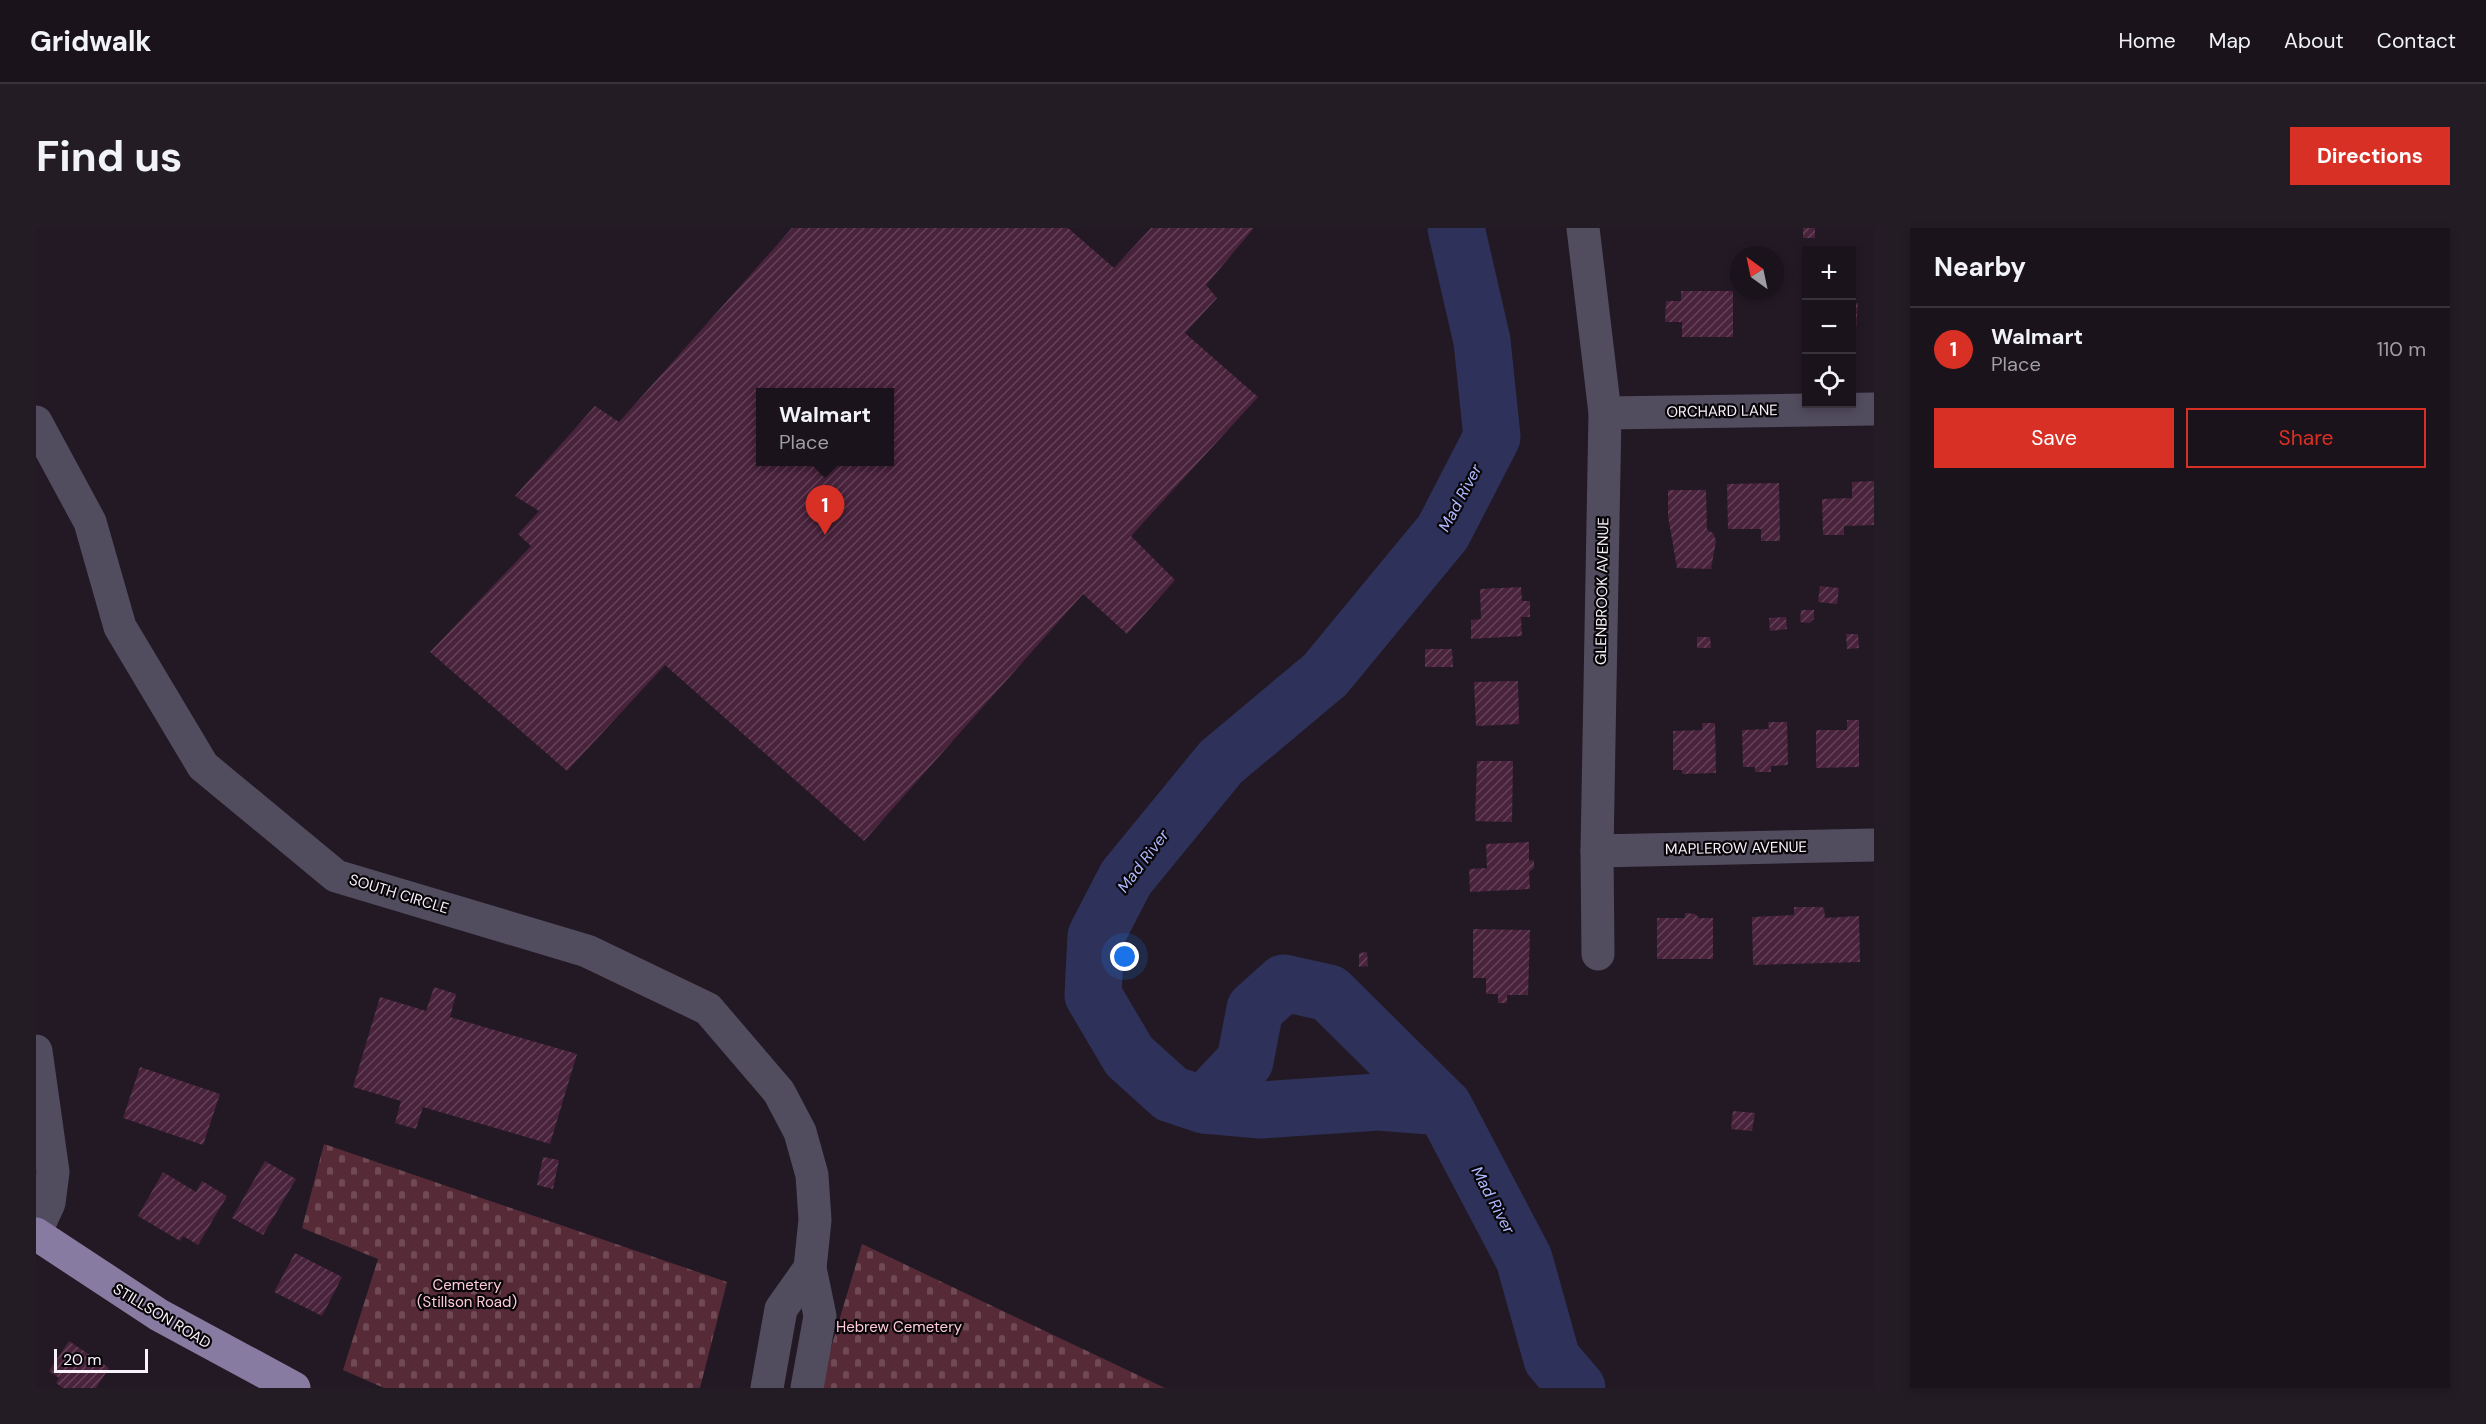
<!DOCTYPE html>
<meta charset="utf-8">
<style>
body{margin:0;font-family:"DM Sans",sans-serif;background:#231c24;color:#f1f3f6}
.controls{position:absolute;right:18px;top:18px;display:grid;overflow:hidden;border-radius:0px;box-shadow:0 3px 9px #0003}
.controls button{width:54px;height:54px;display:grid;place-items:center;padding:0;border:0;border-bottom:2px solid #38323a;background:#1a131b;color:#f1f3f6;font:30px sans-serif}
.compass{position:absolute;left:1694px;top:18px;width:54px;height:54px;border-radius:50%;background:#1a131b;box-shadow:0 3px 9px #0003;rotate:327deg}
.scale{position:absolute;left:18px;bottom:15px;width:94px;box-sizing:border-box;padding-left:6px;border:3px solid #f8f2fa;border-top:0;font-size:16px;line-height:21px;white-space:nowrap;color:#f8f2fa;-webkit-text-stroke:4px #09060a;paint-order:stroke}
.you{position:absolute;left:1089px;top:729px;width:21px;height:21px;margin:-15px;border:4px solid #fff;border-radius:50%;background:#1a73e8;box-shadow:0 0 0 9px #1a73e833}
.badge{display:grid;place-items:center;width:39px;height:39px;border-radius:50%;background:#d93025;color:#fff;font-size:20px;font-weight:700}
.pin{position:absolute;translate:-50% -50px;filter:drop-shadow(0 2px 3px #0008)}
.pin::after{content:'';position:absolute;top:32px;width:21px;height:18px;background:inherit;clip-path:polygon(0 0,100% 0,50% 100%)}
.popup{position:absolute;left:720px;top:160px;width:138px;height:78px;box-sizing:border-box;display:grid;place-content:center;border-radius:0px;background:#1a131b;filter:drop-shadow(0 2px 4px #0005);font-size:20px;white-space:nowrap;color:#9f9ea3}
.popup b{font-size:22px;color:#f1f3f6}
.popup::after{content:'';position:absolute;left:50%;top:100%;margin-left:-12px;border:12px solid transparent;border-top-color:#1a131b}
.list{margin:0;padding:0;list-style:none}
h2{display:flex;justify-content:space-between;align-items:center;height:78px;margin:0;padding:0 24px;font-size:26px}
h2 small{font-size:20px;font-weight:400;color:#9f9ea3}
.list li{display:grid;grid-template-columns:39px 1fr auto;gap:18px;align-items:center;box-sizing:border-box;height:84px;padding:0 24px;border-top:2px solid #38323a}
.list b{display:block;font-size:22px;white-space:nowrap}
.list p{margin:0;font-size:20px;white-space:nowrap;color:#9f9ea3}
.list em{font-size:20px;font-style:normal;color:#9f9ea3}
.actions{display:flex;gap:12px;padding:18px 24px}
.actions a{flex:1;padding:14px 0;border:2px solid #d93025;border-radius:0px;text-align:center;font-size:21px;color:#d93025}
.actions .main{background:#d93025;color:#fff}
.icon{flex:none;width:33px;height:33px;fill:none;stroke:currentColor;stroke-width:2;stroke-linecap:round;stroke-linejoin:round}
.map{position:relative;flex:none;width:1838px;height:1160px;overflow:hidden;border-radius:0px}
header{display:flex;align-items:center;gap:36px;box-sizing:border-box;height:84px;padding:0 30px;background:#1a131b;border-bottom:2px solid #38323a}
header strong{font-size:28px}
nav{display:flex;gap:33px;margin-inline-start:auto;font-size:21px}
.intro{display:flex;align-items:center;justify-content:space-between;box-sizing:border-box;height:144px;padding:0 36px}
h1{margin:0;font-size:42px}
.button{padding:15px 27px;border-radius:0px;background:#d93025;color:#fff;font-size:21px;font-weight:700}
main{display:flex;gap:36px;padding:0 36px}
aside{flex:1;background:#1a131b;border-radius:0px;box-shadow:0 3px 9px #0003}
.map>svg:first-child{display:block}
.cemetery{fill:url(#cemetery-stones)}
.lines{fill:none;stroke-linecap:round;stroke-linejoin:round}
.river{stroke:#2e325a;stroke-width:57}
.building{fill:url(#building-hatch);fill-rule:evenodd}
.minor{stroke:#524c5f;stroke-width:33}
.major{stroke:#877ba1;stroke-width:33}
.labels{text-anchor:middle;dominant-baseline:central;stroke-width:4.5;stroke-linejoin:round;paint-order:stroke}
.street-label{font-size:15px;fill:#f8f2fa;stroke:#09060a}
.park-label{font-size:15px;fill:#fecad6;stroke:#09060a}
.water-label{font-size:16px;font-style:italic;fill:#afb9ff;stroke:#09060a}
</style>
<header>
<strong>Gridwalk</strong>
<nav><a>Home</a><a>Map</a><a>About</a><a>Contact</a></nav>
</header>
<div class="intro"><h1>Find us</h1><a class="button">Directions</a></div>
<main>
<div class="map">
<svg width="1838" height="1160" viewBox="0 0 1838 1160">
<defs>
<pattern id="cemetery-stones" width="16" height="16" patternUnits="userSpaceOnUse" patternTransform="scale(1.5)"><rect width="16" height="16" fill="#562b37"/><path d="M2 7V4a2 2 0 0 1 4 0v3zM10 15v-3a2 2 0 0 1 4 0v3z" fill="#6f4a55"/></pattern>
<pattern id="building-hatch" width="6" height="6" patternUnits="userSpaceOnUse" patternTransform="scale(1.5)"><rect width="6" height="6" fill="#49223c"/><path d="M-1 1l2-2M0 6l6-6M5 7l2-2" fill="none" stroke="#644359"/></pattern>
</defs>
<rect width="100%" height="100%" fill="#221924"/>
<!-- cemetery -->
<g class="cemetery">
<path d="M 288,916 L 691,1054 L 664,1160 L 348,1160 L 307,1142 L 342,1031 L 266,1000 Z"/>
<path d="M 826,1016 L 1129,1160 L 783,1160 Z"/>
</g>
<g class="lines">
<!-- river -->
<g class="river">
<path d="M 1420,0 L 1446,113 L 1456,209 L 1407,304 L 1289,447 L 1185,534 L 1090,650 L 1060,708 L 1057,767 L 1093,828 L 1135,866 L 1168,877 L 1209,833 L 1219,781 L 1248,755 L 1293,765 L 1408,879 L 1488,1031 L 1516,1131 L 1541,1160"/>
<path d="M 1168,877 L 1225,882 L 1342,874 L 1408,879"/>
</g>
</g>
<!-- building -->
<g class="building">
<path d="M 756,0 L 1032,0 L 1078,40 L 1115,0 L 1218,0 L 1170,57 L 1181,70 L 1149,105 L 1222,169 L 1095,308 L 1139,352 L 1091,406 L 1047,366 L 828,613 L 629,437 L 531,543 L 394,424 L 495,318 L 482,306 L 503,283 L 479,268 L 559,178 L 583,194 ZM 724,164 L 854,164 L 854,234 L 724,234 Z"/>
<rect x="1767" y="0" width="12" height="10"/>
<path d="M 1645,63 L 1697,63 L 1697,109 L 1646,109 L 1646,94 L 1629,94 L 1630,73 L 1645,73 Z"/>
<path d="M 1816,75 L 1822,75 L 1819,114 L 1816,121 Z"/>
<path d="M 1838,253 L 1838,297 L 1808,298 L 1808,307 L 1787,307 L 1786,271 L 1816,270 L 1816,254 Z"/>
<path d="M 1743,255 L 1744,313 L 1725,313 L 1725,301 L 1692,301 L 1691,256 Z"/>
<path d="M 1632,262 L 1670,262 L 1671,302 L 1677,305 L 1680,313 L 1675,341 L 1641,340 L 1632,288 Z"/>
<path d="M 1784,358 L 1803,360 L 1801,376 L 1782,374 Z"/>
<path d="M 1485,359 L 1486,373 L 1494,373 L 1494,389 L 1485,389 L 1486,408 L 1435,411 L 1435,392 L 1445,391 L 1444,361 Z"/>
<path d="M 1765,382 L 1778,382 L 1778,391 L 1773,395 L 1764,394 Z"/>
<path d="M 1750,389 L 1751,401 L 1734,403 L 1733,390 Z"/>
<path d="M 1810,406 L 1822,406 L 1823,420 L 1811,421 Z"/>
<path d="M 1661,409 L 1674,409 L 1675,420 L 1661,420 Z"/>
<path d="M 1389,421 L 1416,421 L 1417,439 L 1389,439 Z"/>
<path d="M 1482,453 L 1483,496 L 1440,498 L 1438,454 Z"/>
<path d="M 1811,492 L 1823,492 L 1823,539 L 1780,540 L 1780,502 L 1811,502 Z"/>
<path d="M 1732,494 L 1751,494 L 1752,537 L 1735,538 L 1735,544 L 1719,544 L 1719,539 L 1707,539 L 1706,502 L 1733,501 Z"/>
<path d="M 1666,495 L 1679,495 L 1680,545 L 1646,546 L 1646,542 L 1637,542 L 1637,503 L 1666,502 Z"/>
<path d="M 1441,533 L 1477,533 L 1476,594 L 1439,593 Z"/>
<path d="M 1493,614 L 1493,633 L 1498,632 L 1498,640 L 1493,644 L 1494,661 L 1434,664 L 1433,641 L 1451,640 L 1450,616 Z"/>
<path d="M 1758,679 L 1785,679 L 1788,680 L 1789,690 L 1823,688 L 1824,734 L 1717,737 L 1716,689 L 1758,687 Z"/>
<path d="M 1649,685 L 1659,686 L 1663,690 L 1677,690 L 1677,731 L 1621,731 L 1621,690 L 1649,690 Z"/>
<path d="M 1437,701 L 1494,702 L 1492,767 L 1471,767 L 1471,775 L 1462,775 L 1462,766 L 1450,766 L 1450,750 L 1437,750 Z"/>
<path d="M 1331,724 L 1332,738 L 1323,739 L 1323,725 Z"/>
<path d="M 398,759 L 420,766 L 414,789 L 541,826 L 514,916 L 387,879 L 380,901 L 359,895 L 365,873 L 317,859 L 344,769 L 390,783 Z"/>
<path d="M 104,839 L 184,866 L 167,917 L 87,890 Z"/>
<path d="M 1697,883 L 1719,885 L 1716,903 L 1695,901 Z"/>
<path d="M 507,929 L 523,932 L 517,961 L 501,957 Z"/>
<path d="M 229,933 L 260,951 L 227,1007 L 196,990 Z"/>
<path d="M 127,944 L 160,964 L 166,953 L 191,968 L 162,1017 L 147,1008 L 144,1013 L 102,988 Z"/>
<path d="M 259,1025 L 306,1049 L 286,1088 L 238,1064 Z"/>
<path d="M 33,1113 L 73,1140 L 60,1160 L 27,1160 L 20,1155 L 23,1150 L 13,1143 Z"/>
</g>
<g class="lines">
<!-- minor -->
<g class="minor">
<path d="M 1547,0 L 1569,185 L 1561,623 L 1562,726"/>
<path d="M 1569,185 L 1838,181"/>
<path d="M 0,194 L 54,294 L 84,399 L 167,538 L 300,648 L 551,723 L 672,781 L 743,864 L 764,904 L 776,947 L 779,992 L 774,1040 L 784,1088 L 771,1160"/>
<path d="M 1561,623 L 1838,617"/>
<path d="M 0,823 L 17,944 L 13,975 L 0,1003"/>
<path d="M 731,1160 L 745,1081 L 774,1040"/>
</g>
<!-- major -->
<path class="major" d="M 0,1006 L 123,1087 L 258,1160"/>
</g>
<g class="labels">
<!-- street labels -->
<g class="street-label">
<text transform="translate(1686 183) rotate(-1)">ORCHARD LANE</text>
<text transform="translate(1566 363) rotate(-89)">GLENBROOK AVENUE</text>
<text transform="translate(1700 620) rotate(-1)">MAPLEROW AVENUE</text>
<text transform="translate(363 666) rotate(17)">SOUTH CIRCLE</text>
<text transform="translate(126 1088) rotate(31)">STILLSON ROAD</text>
</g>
<!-- park labels -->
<g class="park-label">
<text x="431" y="1057">Cemetery<tspan x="431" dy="17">(Stillson Road)</tspan></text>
<text x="863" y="1099">Hebrew Cemetery</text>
</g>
<!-- water labels -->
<g class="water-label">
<text transform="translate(1424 270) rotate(-62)">Mad River</text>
<text transform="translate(1107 633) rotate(-53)">Mad River</text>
<text transform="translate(1457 972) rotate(62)">Mad River</text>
</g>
</g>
</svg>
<div class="controls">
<button>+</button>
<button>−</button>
<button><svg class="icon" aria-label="locate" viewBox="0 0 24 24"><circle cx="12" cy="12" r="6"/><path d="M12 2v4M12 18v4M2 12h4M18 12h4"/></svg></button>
</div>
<svg class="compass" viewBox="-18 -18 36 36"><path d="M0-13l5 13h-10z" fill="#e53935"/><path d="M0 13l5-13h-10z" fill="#9f9ea3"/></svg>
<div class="scale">20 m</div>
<div class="you"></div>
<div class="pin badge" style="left:789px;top:307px">1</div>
<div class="popup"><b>Walmart</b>Place</div>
</div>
<aside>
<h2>Nearby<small></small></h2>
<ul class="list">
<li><span class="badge">1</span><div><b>Walmart</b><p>Place</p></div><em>110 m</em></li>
</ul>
<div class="actions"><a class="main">Save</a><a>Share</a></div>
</aside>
</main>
